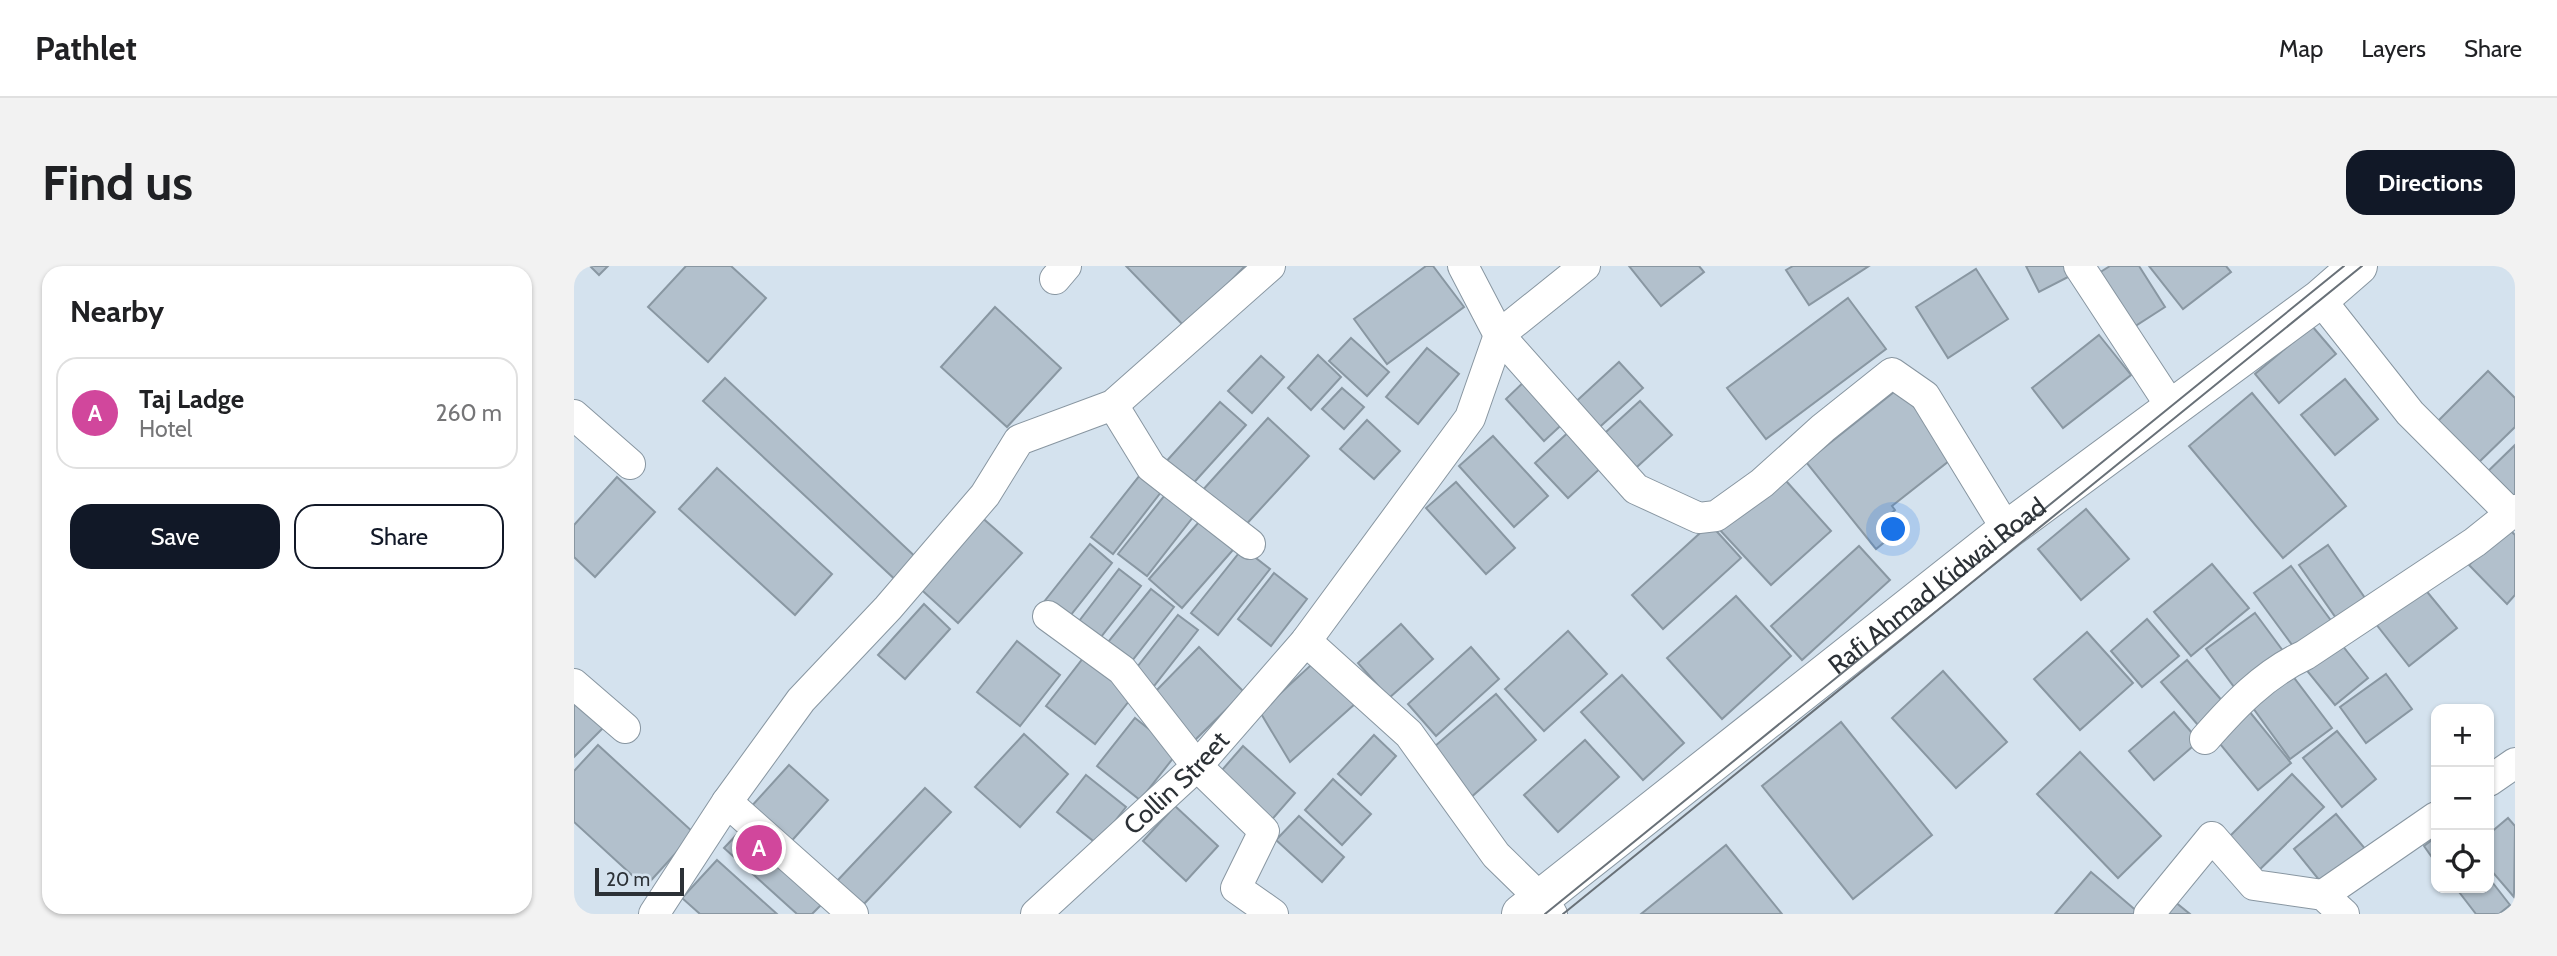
<!DOCTYPE html>
<meta charset="utf-8">
<style>
body{margin:0;font-family:Cabin,sans-serif;background:#f2f2f2;color:#202124}
.controls{position:absolute;right:21px;bottom:21px;display:grid;overflow:hidden;border-radius:14px;box-shadow:0 2px 5px #0004}
.controls button{width:63px;height:63px;display:grid;place-items:center;padding:0;border:0;border-bottom:2px solid #e0e0e0;background:#fff;color:#202124;font:35px sans-serif}
.scale{position:absolute;left:21px;bottom:18px;width:89px;box-sizing:border-box;padding-left:7px;border:4px solid #2c3136;border-top:0;font-size:19px;line-height:24px;white-space:nowrap;color:#2c3136;-webkit-text-stroke:5px #d4e2ee;paint-order:stroke}
.you{position:absolute;left:1320px;top:264px;width:24px;height:24px;margin:-18px;border:5px solid #fff;border-radius:50%;background:#1a73e8;box-shadow:0 0 0 10px #1a73e833}
.badge{display:grid;place-items:center;width:46px;height:46px;border-radius:50%;background:#111827;color:#fff;font-size:23px;font-weight:700}
.pin{position:absolute;translate:-50% -50%;border:4px solid #fff;box-shadow:0 2px 7px #0006}
.list{margin:0;padding:0;list-style:none}
h2{display:flex;justify-content:space-between;align-items:center;height:91px;margin:0;padding:0 28px;font-size:30px}
h2 small{font-size:23px;font-weight:400;color:#757577}
.list li{display:grid;grid-template-columns:46px 1fr auto;gap:21px;align-items:center;box-sizing:border-box;height:112px;margin:0 14px 14px;padding:0 14px;border:2px solid #e0e0e0;border-radius:21px}
.list b{display:block;font-size:26px;white-space:nowrap}
.list p{margin:0;font-size:23px;white-space:nowrap;color:#757577}
.list em{font-size:23px;font-style:normal;color:#757577}
.actions{display:flex;gap:14px;padding:21px 28px}
.actions a{flex:1;padding:16px 0;border:2px solid #111827;border-radius:21px;text-align:center;font-size:24px;color:#111827}
.actions .main{background:#111827;color:#fff}
.icon{flex:none;width:38px;height:38px;fill:none;stroke:currentColor;stroke-width:2;stroke-linecap:round;stroke-linejoin:round}
.map{position:relative;flex:none;width:1941px;height:648px;overflow:hidden;border-radius:21px}
header{display:flex;align-items:center;gap:42px;box-sizing:border-box;height:98px;padding:0 35px;background:#fff;border-bottom:2px solid #e0e0e0}
header strong{font-size:33px}
nav{display:flex;gap:38px;margin-inline-start:auto;font-size:24px}
.intro{display:flex;align-items:center;justify-content:space-between;box-sizing:border-box;height:168px;padding:0 42px}
h1{margin:0;font-size:49px}
.button{padding:18px 32px;border-radius:21px;background:#111827;color:#fff;font-size:24px;font-weight:700}
main{display:flex;gap:42px;padding:0 42px}
aside{flex:1;background:#fff;border-radius:21px;box-shadow:0 2px 5px #0004}
.map>svg:first-child{display:block}
.building{fill:#b2c0cc;stroke:#8997a2;stroke-width:2}
.lines{fill:none;stroke-linecap:round;stroke-linejoin:round}
.minor-casing{stroke:#8896a1;stroke-width:32}
.major-casing{stroke:#8896a1;stroke-width:40}
.minor{stroke:#fff;stroke-width:30}
.major{stroke:#fff;stroke-width:38}
.tram{stroke:#697178;stroke-width:2}
.labels{text-anchor:middle;dominant-baseline:central;stroke-width:7;stroke-linejoin:round;paint-order:stroke}
.street-label{font-size:26px;fill:#2c3136;stroke:#d4e2ee}
</style>
<header>
<strong>Pathlet</strong>
<nav><a>Map</a><a>Layers</a><a>Share</a></nav>
</header>
<div class="intro"><h1>Find us</h1><a class="button">Directions</a></div>
<main>
<aside>
<h2>Nearby<small></small></h2>
<ul class="list">
<li><span class="badge" style="background:#d1479c">A</span><div><b>Taj Ladge</b><p>Hotel</p></div><em>260 m</em></li>
</ul>
<div class="actions"><a class="main">Save</a><a>Share</a></div>
</aside>
<div class="map">
<svg width="1941" height="648" viewBox="0 0 1941 648">
<rect width="100%" height="100%" fill="#d4e2ee"/>
<!-- building -->
<g class="building">
<path d="M 16,0 L 34,0 L 25,9 Z"/>
<path d="M 112,0 L 157,0 L 192,32 L 134,96 L 74,41 Z"/>
<path d="M 552,0 L 671,0 L 612,62 Z"/>
<path d="M 852,0 L 859,0 L 890,41 L 813,98 L 780,53 Z"/>
<path d="M 1055,0 L 1125,0 L 1130,6 L 1087,40 Z"/>
<path d="M 1219,0 L 1295,0 L 1235,39 L 1212,4 Z"/>
<path d="M 1452,0 L 1491,0 L 1496,10 L 1465,26 Z"/>
<path d="M 1536,0 L 1565,0 L 1591,41 L 1552,66 L 1517,12 Z"/>
<path d="M 1575,0 L 1652,0 L 1657,6 L 1609,43 Z"/>
<path d="M 1402,3 L 1434,53 L 1374,92 L 1342,41 Z"/>
<path d="M 1274,32 L 1312,83 L 1192,173 L 1153,122 Z"/>
<path d="M 421,41 L 487,102 L 433,161 L 367,101 Z"/>
<path d="M 1738,60 L 1762,88 L 1705,137 L 1681,108 Z"/>
<path d="M 1525,69 L 1557,109 L 1489,162 L 1458,122 Z"/>
<path d="M 777,72 L 815,106 L 793,130 L 755,95 Z"/>
<path d="M 853,82 L 885,108 L 844,158 L 812,131 Z"/>
<path d="M 744,89 L 767,111 L 737,144 L 714,122 Z"/>
<path d="M 687,90 L 710,111 L 678,147 L 654,125 Z"/>
<path d="M 1045,96 L 1069,122 L 1019,167 L 996,141 Z"/>
<path d="M 1914,105 L 1941,132 L 1941,161 L 1902,199 L 1861,158 Z"/>
<path d="M 957,109 L 996,151 L 970,175 L 932,133 Z"/>
<path d="M 151,112 L 347,296 L 326,318 L 129,135 Z"/>
<path d="M 1771,113 L 1804,153 L 1761,189 L 1727,149 Z"/>
<path d="M 768,122 L 790,141 L 770,163 L 748,143 Z"/>
<path d="M 1325,122 L 1380,191 L 1318,240 L 1321,244 L 1307,256 L 1318,270 L 1302,283 L 1232,196 Z"/>
<path d="M 1678,127 L 1772,240 L 1709,292 L 1615,180 Z"/>
<path d="M 1066,135 L 1098,169 L 1053,210 L 1022,175 Z"/>
<path d="M 646,136 L 672,159 L 615,222 L 589,199 Z"/>
<path d="M 694,152 L 735,190 L 668,263 L 627,226 Z"/>
<path d="M 793,154 L 826,185 L 800,213 L 766,183 Z"/>
<path d="M 999,162 L 1031,198 L 994,232 L 961,197 Z"/>
<path d="M 919,170 L 974,230 L 940,261 L 885,200 Z"/>
<path d="M 1941,179 L 1941,231 L 1906,213 Z"/>
<path d="M 143,202 L 258,308 L 221,349 L 105,243 Z"/>
<path d="M 570,204 L 591,221 L 539,288 L 517,271 Z"/>
<path d="M 1205,207 L 1257,265 L 1197,319 L 1145,263 Z"/>
<path d="M 43,211 L 81,246 L 21,311 L 0,291 L 0,259 Z"/>
<path d="M 882,216 L 941,282 L 912,308 L 852,242 Z"/>
<path d="M 595,224 L 623,246 L 573,310 L 544,288 Z"/>
<path d="M 1512,243 L 1555,293 L 1507,334 L 1464,283 Z"/>
<path d="M 404,248 L 448,287 L 384,357 L 340,317 Z"/>
<path d="M 632,248 L 665,277 L 608,342 L 575,313 Z"/>
<path d="M 1136,258 L 1167,292 L 1089,363 L 1058,329 Z"/>
<path d="M 1934,262 L 1941,269 L 1941,329 L 1933,338 L 1895,299 Z"/>
<path d="M 516,278 L 538,297 L 492,355 L 469,337 Z"/>
<path d="M 1754,279 L 1798,342 L 1769,362 L 1725,299 Z"/>
<path d="M 1285,280 L 1316,314 L 1228,394 L 1197,360 Z"/>
<path d="M 669,282 L 696,303 L 644,369 L 617,347 Z"/>
<path d="M 1638,298 L 1675,342 L 1617,390 L 1580,346 Z"/>
<path d="M 1717,300 L 1761,360 L 1724,387 L 1680,327 Z"/>
<path d="M 545,303 L 567,320 L 523,376 L 502,359 Z"/>
<path d="M 700,307 L 733,333 L 697,380 L 664,353 Z"/>
<path d="M 1845,316 L 1883,362 L 1835,400 L 1798,353 Z"/>
<path d="M 577,323 L 600,341 L 554,400 L 530,381 Z"/>
<path d="M 1162,330 L 1217,390 L 1148,453 L 1093,392 Z"/>
<path d="M 350,338 L 376,363 L 331,413 L 304,389 Z"/>
<path d="M 1681,347 L 1715,393 L 1666,429 L 1632,383 Z"/>
<path d="M 604,349 L 624,364 L 580,420 L 560,405 Z"/>
<path d="M 1573,353 L 1605,390 L 1568,421 L 1537,385 Z"/>
<path d="M 827,358 L 859,393 L 815,432 L 784,397 Z"/>
<path d="M 994,365 L 1033,408 L 970,465 L 931,423 Z"/>
<path d="M 1513,366 L 1559,417 L 1506,464 L 1460,413 Z"/>
<path d="M 1764,374 L 1794,412 L 1761,439 L 1730,401 Z"/>
<path d="M 443,375 L 486,409 L 446,460 L 403,426 Z"/>
<path d="M 625,381 L 670,426 L 619,476 L 575,432 Z"/>
<path d="M 897,381 L 925,413 L 862,470 L 834,438 Z"/>
<path d="M 510,391 L 559,430 L 521,478 L 472,440 Z"/>
<path d="M 1613,394 L 1656,444 L 1630,466 L 1587,416 Z"/>
<path d="M 737,399 L 782,437 L 716,496 L 686,446 Z"/>
<path d="M 1712,401 L 1758,462 L 1716,493 L 1671,431 Z"/>
<path d="M 1369,405 L 1433,476 L 1382,522 L 1318,452 Z"/>
<path d="M 1812,408 L 1838,443 L 1792,477 L 1766,441 Z"/>
<path d="M 1048,409 L 1110,477 L 1069,514 L 1007,446 Z"/>
<path d="M 0,428 L 33,458 L 0,491 Z"/>
<path d="M 922,428 L 962,474 L 895,533 L 854,486 Z"/>
<path d="M 1671,440 L 1717,497 L 1684,524 L 1637,467 Z"/>
<path d="M 1600,446 L 1625,475 L 1580,514 L 1555,485 Z"/>
<path d="M 561,452 L 604,486 L 566,534 L 523,500 Z"/>
<path d="M 1267,456 L 1358,569 L 1279,633 L 1188,520 Z"/>
<path d="M 1763,465 L 1802,513 L 1768,541 L 1729,492 Z"/>
<path d="M 450,468 L 494,508 L 446,561 L 401,521 Z"/>
<path d="M 800,469 L 822,490 L 787,529 L 764,508 Z"/>
<path d="M 1011,474 L 1045,511 L 984,566 L 950,529 Z"/>
<path d="M 24,479 L 120,567 L 71,621 L 0,556 L 0,505 Z"/>
<path d="M 669,480 L 721,527 L 694,558 L 642,511 Z"/>
<path d="M 1506,486 L 1587,570 L 1544,612 L 1463,528 Z"/>
<path d="M 215,499 L 254,534 L 214,579 L 175,543 Z"/>
<path d="M 1718,508 L 1750,541 L 1678,611 L 1647,579 Z"/>
<path d="M 512,509 L 552,541 L 523,578 L 483,546 Z"/>
<path d="M 759,513 L 797,548 L 768,579 L 731,544 Z"/>
<path d="M 351,522 L 377,546 L 288,640 L 262,616 Z"/>
<path d="M 601,540 L 644,580 L 612,615 L 569,575 Z"/>
<path d="M 1762,548 L 1793,585 L 1750,620 L 1720,583 Z"/>
<path d="M 725,550 L 770,591 L 748,616 L 702,574 Z"/>
<path d="M 1934,552 L 1941,560 L 1940,631 L 1915,602 L 1915,568 Z"/>
<path d="M 168,563 L 249,637 L 238,648 L 223,648 L 150,582 Z"/>
<path d="M 1862,571 L 1862,597 L 1850,580 Z"/>
<path d="M 1152,579 L 1208,648 L 1067,648 Z"/>
<path d="M 143,594 L 203,648 L 126,648 L 108,632 Z"/>
<path d="M 1517,606 L 1565,647 L 1564,648 L 1481,648 Z"/>
<path d="M 1915,612 L 1936,639 L 1925,648 L 1902,648 L 1882,622 L 1915,622 Z"/>
<path d="M 1595,631 L 1616,648 L 1581,648 Z"/>
</g>
<g class="lines">
<!-- minor casing -->
<g class="minor-casing">
<g id="minor">
<path d="M 889,0 L 925,69 L 1062,223 L 1125,252 L 1142,250 L 1188,217 L 1249,162 L 1318,107 L 1351,130 L 1433,264"/>
<path d="M 1505,0 L 1598,142"/>
<path d="M 481,13 L 492,0"/>
<path d="M 1746,33 L 1836,147 L 1937,248"/>
<path d="M 925,69 L 1011,0"/>
<path d="M 539,139 L 577,201 L 676,278"/>
<path d="M 0,149 L 56,198"/>
<path d="M 474,350 L 548,404 L 623,500 L 690,565 L 662,622 L 699,648"/>
<path d="M 732,375 L 835,468 L 922,589 L 966,632 L 978,648"/>
<path d="M 0,418 L 51,462"/>
<path d="M 1631,473 C 1660,440 1690,408 1731,389 L 1901,276 L 1941,244"/>
<path d="M 1915,515 L 1941,497"/>
<path d="M 153,536 L 279,648"/>
<path d="M 1749,629 L 1862,551"/>
<path d="M 80,648 L 153,536 L 227,434 L 314,342 L 411,229 L 445,174 L 539,139 L 696,0"/>
<path id="s1" d="M 462,648 L 623,500 L 732,375 L 896,152 L 925,69"/>
<path d="M 1575,648 L 1638,571 L 1680,619 L 1749,629 L 1770,648"/>
</g>
</g>
<!-- major casing -->
<g class="major-casing">
<g id="major">
<path id="s2" d="M 947,648 L 1433,264 L 1746,33 L 1784,0"/>
</g>
</g>
<!-- minor -->
<use href="#minor" class="minor"/>
<!-- major -->
<use href="#major" class="major"/>
<!-- tram -->
<g class="tram">
<path d="M 971,648 L 1770,0"/>
<path d="M 989,648 L 1788,0"/>
</g>
</g>
<g class="labels">
<!-- street labels -->
<g class="street-label">
<text stroke="none"><textPath href="#s2" startOffset="530">Rafi Ahmad Kidwai Road</textPath></text>
<text stroke="none"><textPath href="#s1" startOffset="192">Collin Street</textPath></text>
</g>
</g>
</svg>
<div class="controls">
<button>+</button>
<button>−</button>
<button><svg class="icon" aria-label="locate" viewBox="0 0 24 24"><circle cx="12" cy="12" r="6"/><path d="M12 2v4M12 18v4M2 12h4M18 12h4"/></svg></button>
</div>
<div class="scale">20 m</div>
<div class="you"></div>
<div class="pin badge" style="left:185px;top:582px;background:#d1479c">A</div>
</div>
</main>
